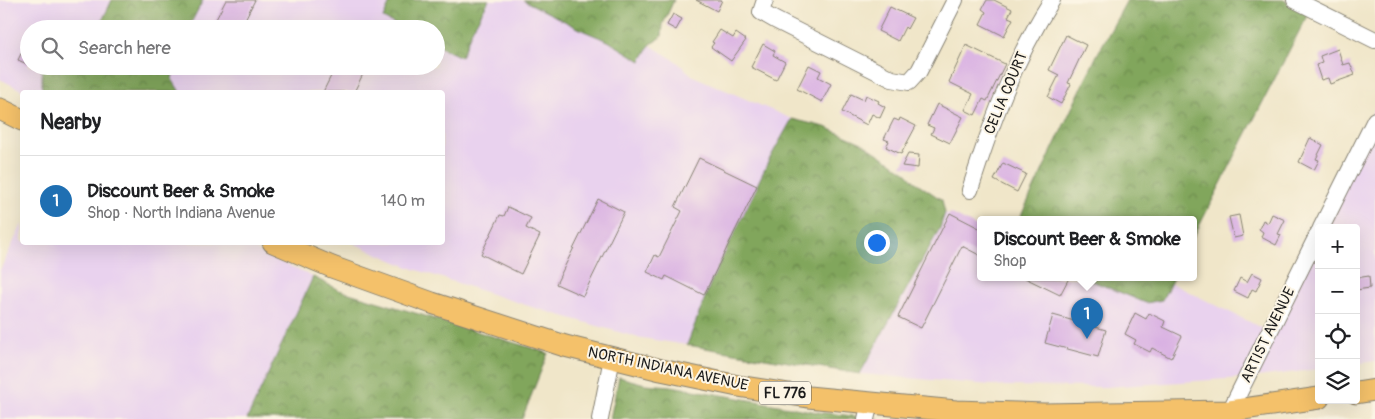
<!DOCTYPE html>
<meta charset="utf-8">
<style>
body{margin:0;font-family:Pangolin,sans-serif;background:#f2f2f2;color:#202124}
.controls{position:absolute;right:15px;bottom:15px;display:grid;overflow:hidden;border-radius:5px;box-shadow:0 5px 20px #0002}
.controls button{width:45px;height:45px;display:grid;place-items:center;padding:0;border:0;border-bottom:1px solid #e0e0e0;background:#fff;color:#202124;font:25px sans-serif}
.you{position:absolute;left:876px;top:242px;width:18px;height:18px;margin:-12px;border:4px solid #fff;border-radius:50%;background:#1a73e8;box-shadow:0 0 0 8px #1a73e833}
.badge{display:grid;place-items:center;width:32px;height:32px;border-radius:50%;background:#1f6fb2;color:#fff;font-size:16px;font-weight:700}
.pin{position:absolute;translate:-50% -41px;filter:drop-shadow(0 1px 2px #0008)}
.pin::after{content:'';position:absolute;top:26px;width:18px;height:15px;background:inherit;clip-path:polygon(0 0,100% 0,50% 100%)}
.popup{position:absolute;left:977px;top:216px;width:220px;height:65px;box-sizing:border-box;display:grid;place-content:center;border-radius:5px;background:#fff;filter:drop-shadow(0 1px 4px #0005);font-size:16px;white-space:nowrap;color:#757577}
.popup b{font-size:19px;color:#202124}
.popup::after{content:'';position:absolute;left:50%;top:100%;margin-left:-10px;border:10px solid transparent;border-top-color:#fff}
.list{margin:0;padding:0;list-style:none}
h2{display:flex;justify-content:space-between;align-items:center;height:65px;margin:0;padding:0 20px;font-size:21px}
h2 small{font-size:16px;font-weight:400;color:#757577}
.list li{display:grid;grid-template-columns:32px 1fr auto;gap:15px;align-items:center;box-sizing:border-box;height:90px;padding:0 20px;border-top:1px solid #e0e0e0}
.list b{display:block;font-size:19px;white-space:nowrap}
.list p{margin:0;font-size:16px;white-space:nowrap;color:#757577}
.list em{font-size:16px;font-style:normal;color:#757577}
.icon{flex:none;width:28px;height:28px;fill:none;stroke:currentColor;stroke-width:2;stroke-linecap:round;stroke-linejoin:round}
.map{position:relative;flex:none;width:1375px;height:419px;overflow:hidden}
.search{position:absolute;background:#fff;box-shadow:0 5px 20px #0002;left:20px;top:20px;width:425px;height:55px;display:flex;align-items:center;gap:12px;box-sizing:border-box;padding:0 18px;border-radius:28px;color:#757577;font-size:19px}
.panel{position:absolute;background:#fff;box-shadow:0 5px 20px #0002;left:20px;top:90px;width:425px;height:155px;border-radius:5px}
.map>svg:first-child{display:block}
.built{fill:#e9d2ee}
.forest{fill:url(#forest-crowns);stroke:#4e613c}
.building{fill:#d9b1e3}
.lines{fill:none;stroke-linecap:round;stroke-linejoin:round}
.minor-casing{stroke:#868172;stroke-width:18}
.major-casing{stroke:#868172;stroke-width:23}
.minor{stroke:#fff;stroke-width:16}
.major{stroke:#f4c16b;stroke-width:21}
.labels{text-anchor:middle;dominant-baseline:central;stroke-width:4;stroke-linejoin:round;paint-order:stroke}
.shield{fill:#fcf5e5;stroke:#5f5d58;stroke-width:1}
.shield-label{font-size:14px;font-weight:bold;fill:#1c1c1c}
.street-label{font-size:15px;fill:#1c1c1c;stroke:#fcf5e5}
</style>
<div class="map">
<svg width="1375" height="419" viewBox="0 0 1375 419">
<defs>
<pattern id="forest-crowns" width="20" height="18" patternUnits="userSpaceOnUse" patternTransform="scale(1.25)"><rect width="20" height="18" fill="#81a65c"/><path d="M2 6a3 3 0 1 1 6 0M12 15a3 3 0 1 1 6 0" fill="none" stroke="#69864b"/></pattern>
</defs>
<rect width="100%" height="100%" fill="#fcf5e5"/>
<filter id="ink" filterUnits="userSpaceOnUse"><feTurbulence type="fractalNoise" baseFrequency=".02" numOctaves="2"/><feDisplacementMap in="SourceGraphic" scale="10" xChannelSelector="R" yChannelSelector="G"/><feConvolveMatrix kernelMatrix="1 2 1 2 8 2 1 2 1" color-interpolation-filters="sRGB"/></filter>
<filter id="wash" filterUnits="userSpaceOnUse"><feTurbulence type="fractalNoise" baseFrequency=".0096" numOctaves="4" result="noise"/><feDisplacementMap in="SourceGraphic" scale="20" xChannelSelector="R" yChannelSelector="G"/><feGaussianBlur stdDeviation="1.12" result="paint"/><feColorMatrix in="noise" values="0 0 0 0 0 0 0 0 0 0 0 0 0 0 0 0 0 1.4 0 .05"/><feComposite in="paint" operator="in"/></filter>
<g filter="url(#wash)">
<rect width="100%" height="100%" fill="#f0e6c9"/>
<!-- built -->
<g class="built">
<path d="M 0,0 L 112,0 L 102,21 L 90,29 L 29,29 L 29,66 L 42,66 L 42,90 L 44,92 L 25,92 L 0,79 Z"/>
<path d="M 203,0 L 391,0 L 383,18 L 404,29 L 188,29 Z"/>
<path d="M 489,0 L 523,0 L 584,31 L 608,41 L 641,60 L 650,45 L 676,61 L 693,76 L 792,119 L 770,158 L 712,278 L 687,345 L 636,337 L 535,308 L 408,267 L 353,243 L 442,242 L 442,92 L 180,92 L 172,79 L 175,66 L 436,66 L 436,45 L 461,57 L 472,30 Z"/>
<path d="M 1375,107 L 1375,361 L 1356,364 L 1356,228 L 1319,228 L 1319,369 L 1257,377 L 1105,387 L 1003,386 L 860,374 L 920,266 L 940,228 L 945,213 L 981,231 L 981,278 L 1085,278 L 1146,303 L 1162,300 L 1171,283 L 1264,329 Z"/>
<path d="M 22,224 L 22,242 L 240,243 L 313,277 L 247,419 L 0,419 L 0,270 Z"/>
</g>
<!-- forest -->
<g class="forest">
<path d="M 112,0 L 203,0 L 188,29 L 90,29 L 102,21 Z"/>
<path d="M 391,0 L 489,0 L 472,30 L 461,57 L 436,45 L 436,29 L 404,29 L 383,18 Z"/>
<path d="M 523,0 L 674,0 L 663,24 L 662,36 L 650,45 L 641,61 L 608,41 L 584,31 Z"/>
<path d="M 1127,0 L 1283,0 L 1309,12 L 1193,238 L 1193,220 L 1019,220 L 1097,55 Z"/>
<path d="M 42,66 L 175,66 L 172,79 L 180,92 L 44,92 L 42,90 Z"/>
<path d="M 792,119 L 825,127 L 862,143 L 907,173 L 914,181 L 942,200 L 945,213 L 940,228 L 860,374 L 687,345 L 712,279 L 770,158 Z"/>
<path d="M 313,277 L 339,290 L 548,353 L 522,419 L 247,419 Z"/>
<path d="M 1085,278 L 1173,278 L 1162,300 L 1146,303 Z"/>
<path d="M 619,377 L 645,384 L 671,386 L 817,412 L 879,419 L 610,419 Z"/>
</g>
<g id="blocks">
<!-- building -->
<g class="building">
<path d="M 226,0 L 255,0 L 240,29 L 211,29 Z"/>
<path d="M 696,0 L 722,0 L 717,11 Z"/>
<path d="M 987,0 L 994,0 L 1012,9 L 1008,17 L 1013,19 L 1004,36 L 980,24 L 986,12 L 982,9 Z"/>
<path d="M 890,7 L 913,18 L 907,29 L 905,27 L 898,41 L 878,31 Z"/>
<path d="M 673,14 L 682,19 L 676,30 L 667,25 Z"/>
<path d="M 720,30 L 733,38 L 736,33 L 746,40 L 731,61 L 711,47 L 714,43 L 712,42 Z"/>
<path d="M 1066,35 L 1086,45 L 1068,83 L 1071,84 L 1061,104 L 1048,97 L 1059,75 L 1049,70 Z"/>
<path d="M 29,37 L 29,65 L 18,60 Z"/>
<path d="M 763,44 L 775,51 L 773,55 L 785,62 L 776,80 L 751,67 Z"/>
<path d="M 966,45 L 1005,64 L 987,101 L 983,99 L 975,115 L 965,110 L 973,94 L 949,82 Z"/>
<path d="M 1338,49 L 1343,65 L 1350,63 L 1355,75 L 1330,84 L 1328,78 L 1321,80 L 1316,65 L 1322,63 L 1320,56 Z"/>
<path d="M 809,65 L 821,71 L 818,77 L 831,84 L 822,102 L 797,89 Z"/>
<path d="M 336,66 L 367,66 L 354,92 L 323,92 Z"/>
<path d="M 851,94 L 864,100 L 866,95 L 879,101 L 878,103 L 885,107 L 880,118 L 872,114 L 867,125 L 842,112 Z"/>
<path d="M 937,104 L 963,117 L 950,143 L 931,134 L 934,128 L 927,125 Z"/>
<path d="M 900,118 L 916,126 L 901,154 L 886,147 L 889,141 L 884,139 L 894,119 L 899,121 Z"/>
<path d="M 1310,138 L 1323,145 L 1316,159 L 1319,160 L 1314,170 L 1299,162 Z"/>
<path d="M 908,154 L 919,155 L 918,168 L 902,166 Z"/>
<path d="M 699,158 L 757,186 L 704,295 L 666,276 L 664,280 L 647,272 L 655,255 L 659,257 L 682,211 L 675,207 Z"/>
<path d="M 1003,163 L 1026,174 L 1017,192 L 994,180 Z"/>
<path d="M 598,199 L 624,212 L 583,296 L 556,284 Z"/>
<path d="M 508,207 L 531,218 L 526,228 L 540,235 L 521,274 L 481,254 L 500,215 L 504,216 Z"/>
<path d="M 950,213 L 981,229 L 981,256 L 962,246 L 921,328 L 898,317 Z"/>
<path d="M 1272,214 L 1285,220 L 1278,234 L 1281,235 L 1276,245 L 1261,237 L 1263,232 L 1259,229 L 1263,220 L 1268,223 Z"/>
<path d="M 1239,215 L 1243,236 L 1234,238 L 1229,217 Z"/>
<path d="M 1252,273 L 1262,278 L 1256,291 L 1252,289 L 1248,298 L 1234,291 L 1240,278 L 1247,282 Z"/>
<path d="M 1369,276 L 1370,288 L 1356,290 L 1356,278 Z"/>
<path d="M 1025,278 L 1069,278 L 1060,295 Z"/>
<path d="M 1135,313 L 1146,319 L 1149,313 L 1165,321 L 1163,327 L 1182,336 L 1171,358 L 1152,348 L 1150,352 L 1134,344 L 1136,340 L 1125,334 Z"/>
<path d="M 1053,315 L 1106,330 L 1098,357 L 1045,343 Z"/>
</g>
</g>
</g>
<g filter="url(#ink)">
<use href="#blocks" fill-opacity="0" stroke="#868172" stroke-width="1"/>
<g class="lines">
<!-- minor casing -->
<g class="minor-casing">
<g id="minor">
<path d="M 765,0 L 761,12 L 775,20 L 892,79 L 909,82 L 919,71 L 955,0"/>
<path d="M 1295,0 L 1375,40"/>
<path d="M 970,190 C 991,124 1014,59 1052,0"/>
<path d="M 1321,228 L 1375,120"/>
<path d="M 1230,411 L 1319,232"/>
<path d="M 600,419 L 612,358"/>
<path d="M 866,419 L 870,403"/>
</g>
</g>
<!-- major casing -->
<g class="major-casing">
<g id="major">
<path d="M 0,109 L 22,120"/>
<path d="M 273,242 L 332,267 L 432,303 L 565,346 L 661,370 L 738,386 L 808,397 L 956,411 L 1044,414 L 1230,411 L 1319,398"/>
<path d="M 1356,393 L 1375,390"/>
</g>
</g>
<!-- minor -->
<use href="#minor" class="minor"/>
<!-- major -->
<use href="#major" class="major"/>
</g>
</g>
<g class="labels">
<!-- shield labels -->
<rect class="shield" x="759" y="381.5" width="52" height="23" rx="4"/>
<g class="shield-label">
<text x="785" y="393">FL 776</text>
</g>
<!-- street labels -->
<g class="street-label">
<text transform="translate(1006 93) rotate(-67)">CELIA COURT</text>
<text transform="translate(1268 335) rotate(-64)">ARTIST AVENUE</text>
<text transform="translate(668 369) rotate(12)">NORTH INDIANA AVENUE</text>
</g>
</g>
</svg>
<div class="controls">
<button>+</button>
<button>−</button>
<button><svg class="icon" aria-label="locate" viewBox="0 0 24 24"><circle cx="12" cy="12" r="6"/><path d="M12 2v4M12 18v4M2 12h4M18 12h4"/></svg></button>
<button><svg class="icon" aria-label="layers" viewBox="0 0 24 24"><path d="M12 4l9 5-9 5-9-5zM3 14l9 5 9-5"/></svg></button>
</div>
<div class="you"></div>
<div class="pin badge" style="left:1087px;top:339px">1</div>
<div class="popup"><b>Discount Beer &amp; Smoke</b>Shop</div>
<div class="search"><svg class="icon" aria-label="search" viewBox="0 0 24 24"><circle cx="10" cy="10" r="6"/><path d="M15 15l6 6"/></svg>Search here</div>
<section class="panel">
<h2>Nearby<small></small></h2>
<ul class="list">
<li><span class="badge">1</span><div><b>Discount Beer &amp; Smoke</b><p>Shop · North Indiana Avenue</p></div><em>140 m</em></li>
</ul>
</section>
</div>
